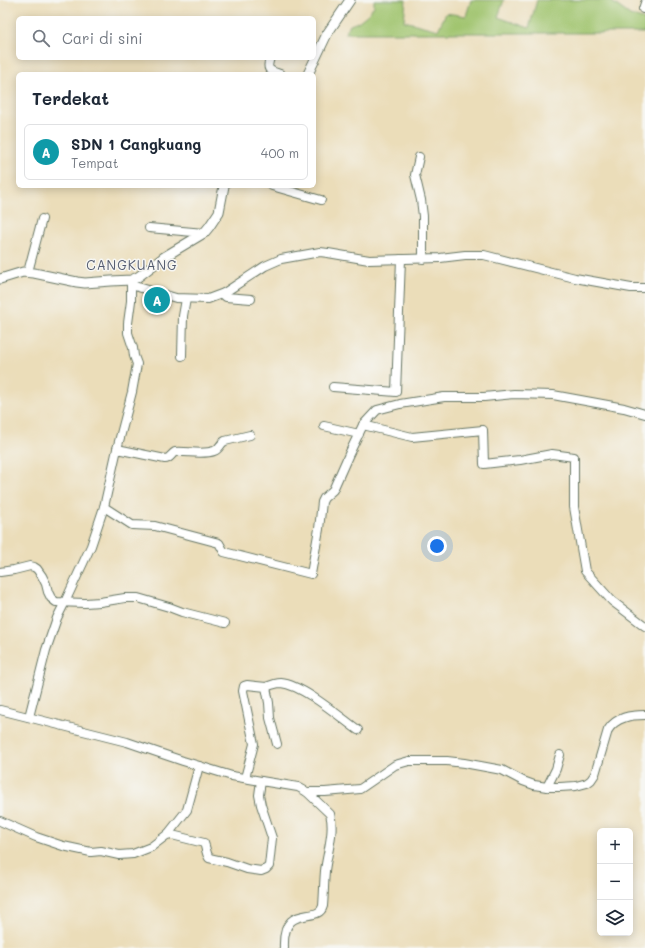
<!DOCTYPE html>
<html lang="id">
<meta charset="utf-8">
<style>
body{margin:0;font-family:Mali,sans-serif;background:#f2f2f3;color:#1f2937}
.controls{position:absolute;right:12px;bottom:12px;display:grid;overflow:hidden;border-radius:6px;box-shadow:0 2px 10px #0003}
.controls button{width:36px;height:36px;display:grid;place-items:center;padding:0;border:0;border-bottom:1px solid #e0e1e3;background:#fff;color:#1f2937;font:20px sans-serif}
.you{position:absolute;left:437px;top:546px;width:14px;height:14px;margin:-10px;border:3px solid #fff;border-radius:50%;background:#1a73e8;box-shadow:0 0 0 6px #1a73e833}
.badge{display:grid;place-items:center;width:26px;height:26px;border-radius:50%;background:#d1495b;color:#fff;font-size:13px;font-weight:700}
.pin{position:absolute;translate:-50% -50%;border:2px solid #fff;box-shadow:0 1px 4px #0006}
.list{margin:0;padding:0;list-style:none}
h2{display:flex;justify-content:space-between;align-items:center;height:52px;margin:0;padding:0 16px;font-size:17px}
h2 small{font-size:13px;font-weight:400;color:#747a83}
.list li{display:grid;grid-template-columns:26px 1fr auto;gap:12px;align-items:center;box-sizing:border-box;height:56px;margin:0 8px 8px;padding:0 8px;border:1px solid #e0e1e3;border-radius:6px}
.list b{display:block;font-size:15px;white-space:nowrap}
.list p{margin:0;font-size:13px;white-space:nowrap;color:#747a83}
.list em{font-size:13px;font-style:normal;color:#747a83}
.icon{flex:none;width:22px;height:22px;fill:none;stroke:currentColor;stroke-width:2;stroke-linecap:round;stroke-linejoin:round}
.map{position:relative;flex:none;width:645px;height:948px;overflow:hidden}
.search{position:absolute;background:#fff;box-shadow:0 2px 10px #0003;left:16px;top:16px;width:300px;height:44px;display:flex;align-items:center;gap:10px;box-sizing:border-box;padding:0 14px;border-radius:6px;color:#747a83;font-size:15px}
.panel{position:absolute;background:#fff;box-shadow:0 2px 10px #0003;left:16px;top:72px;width:300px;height:116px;border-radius:6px}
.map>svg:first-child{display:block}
.green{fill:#a1c56f;stroke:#608152}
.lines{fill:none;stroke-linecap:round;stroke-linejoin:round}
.minor-casing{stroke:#667563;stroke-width:10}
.tertiary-casing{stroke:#667563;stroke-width:11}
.minor{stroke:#fff;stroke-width:8}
.tertiary{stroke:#fff;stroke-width:9}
.labels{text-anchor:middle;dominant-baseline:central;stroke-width:3;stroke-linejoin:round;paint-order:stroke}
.quarter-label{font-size:13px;letter-spacing:1px;fill:#545c70;stroke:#f6f6f2}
</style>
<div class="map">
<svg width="645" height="948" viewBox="0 0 645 948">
<rect width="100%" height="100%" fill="#f6f6f2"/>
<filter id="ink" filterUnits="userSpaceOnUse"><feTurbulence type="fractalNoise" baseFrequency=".025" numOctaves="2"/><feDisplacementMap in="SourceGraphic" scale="8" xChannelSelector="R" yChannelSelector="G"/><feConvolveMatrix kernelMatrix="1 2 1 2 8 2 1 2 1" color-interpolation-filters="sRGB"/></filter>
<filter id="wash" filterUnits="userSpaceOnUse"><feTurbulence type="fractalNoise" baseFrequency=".012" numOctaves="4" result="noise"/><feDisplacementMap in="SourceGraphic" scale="16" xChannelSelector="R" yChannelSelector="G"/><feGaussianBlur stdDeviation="0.9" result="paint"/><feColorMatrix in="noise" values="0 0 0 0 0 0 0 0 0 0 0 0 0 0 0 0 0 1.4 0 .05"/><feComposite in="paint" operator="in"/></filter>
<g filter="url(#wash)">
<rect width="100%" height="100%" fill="#ebddb9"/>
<!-- green -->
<path class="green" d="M 374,0 L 406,0 L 404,21 L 438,30 L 446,13 L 466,16 L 471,0 L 504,0 L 498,17 L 529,28 L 537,0 L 612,0 L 612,2 L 630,15 L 645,20 L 645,33 L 345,33 L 350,25 L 358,22 L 368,14 L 374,6 Z"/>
</g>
<g filter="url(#ink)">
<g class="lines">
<!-- minor casing -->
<g class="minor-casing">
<g id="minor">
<path d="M 643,9 L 645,3"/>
<path d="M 270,58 C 266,70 269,70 280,74"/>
<path d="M 419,157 L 415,175 L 421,200 L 423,216 L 423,259"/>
<path d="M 272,186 L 321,200"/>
<path d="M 149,228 L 204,233"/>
<path d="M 28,272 L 42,219"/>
<path d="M 131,285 L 176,298 L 208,299 L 224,293 L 265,266 L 281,259 L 320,252 L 328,253 L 369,260 L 440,258 L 465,255 L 484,255 L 575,278 L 631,288 L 645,288"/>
<path d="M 224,293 L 225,296 L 226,297 L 251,299"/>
<path d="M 182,356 L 183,316 L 186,299"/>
<path d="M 333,387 L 396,392 L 401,259"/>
<path d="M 363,425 L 412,437 L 483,430 L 484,464 L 520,460 L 552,454 L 574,457 L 574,507 L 585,571 L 612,601 L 645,626"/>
<path d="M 324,426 L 359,434"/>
<path d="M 117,449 L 165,459 C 170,459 171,454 175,452 C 186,451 204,455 214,451 C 220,449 220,443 225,441 L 250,435"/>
<path d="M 104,507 L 132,525 L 155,526 L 219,543 L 224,552 L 311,574 L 319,529 L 322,502 L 324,498 L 333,490 L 349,454 L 363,425 L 377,410 L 400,404 L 444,397 L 484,397 L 514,394 L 553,395 L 624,408 L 645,414"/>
<path d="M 0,572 L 14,570 L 30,566 L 34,567 L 37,569 L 42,576 L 46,584 L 48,592 L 51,598 L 56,602 L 85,603 L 100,602 L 125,598 L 138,598 L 169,607 L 182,612 L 225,623"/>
<path d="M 266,687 C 271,685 276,683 281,683 C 303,685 340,717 358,730"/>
<path d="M 0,710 L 127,742 L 183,761 L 232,776 L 261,781 L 298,787 L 307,792 L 330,814 C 335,831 327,853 325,871 C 324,882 324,894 323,906 C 318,925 282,901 284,948"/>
<path d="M 29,717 L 46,650 L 57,618 L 65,602 L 91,546 L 104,507 L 117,449 L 132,392 L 137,364 L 134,356 L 133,348 L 128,333 L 128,323 L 131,301 L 131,281"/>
<path d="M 245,778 L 254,744 L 243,691 L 244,686 L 247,685 L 266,687 L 269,703 L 270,718 L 277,744"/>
<path d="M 547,787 L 556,769 L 560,755"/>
<path d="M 307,792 L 325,792 L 360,789 L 395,765 L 409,761 L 447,761 L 464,763 L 502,770 L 523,781 L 534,785 L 547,787 L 560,787 L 576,786 L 587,783 L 591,780 L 595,774 L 608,730 C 616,717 631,715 645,715"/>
<path d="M 0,821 L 36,837 L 63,846 L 91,852 L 101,851 L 119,855 L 133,854 L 151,847 L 168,834 L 187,810 L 199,766"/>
<path d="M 168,834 L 204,843 C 206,848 206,853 209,858 L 227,862 L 247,869 L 261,871 L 266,869 L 269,866 L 272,838 L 261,805 L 259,795 L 261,781"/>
</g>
</g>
<!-- tertiary casing -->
<g class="tertiary-casing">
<g id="tertiary">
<path d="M 308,74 L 327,34 L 350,0"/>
<path d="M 0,279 L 23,272 L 34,273 L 77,282 L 85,283 L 111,281 L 131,280 L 138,277 L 164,257 L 204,233 L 209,227 L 219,212 L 224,186"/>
</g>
</g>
<!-- minor -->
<use href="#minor" class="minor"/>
<!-- tertiary -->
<use href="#tertiary" class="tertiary"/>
</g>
</g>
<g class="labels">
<!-- quarter labels -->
<g class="quarter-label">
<text x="132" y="264">CANGKUANG</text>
</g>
</g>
</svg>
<div class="controls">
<button>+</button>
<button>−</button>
<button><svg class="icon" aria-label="layers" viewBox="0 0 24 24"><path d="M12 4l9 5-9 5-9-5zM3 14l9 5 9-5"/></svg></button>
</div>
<div class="you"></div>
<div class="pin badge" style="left:157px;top:300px;background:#0f9aa8">A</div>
<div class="search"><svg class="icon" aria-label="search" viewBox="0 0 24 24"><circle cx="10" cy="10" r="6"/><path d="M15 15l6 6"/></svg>Cari di sini</div>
<section class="panel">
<h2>Terdekat<small></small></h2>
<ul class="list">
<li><span class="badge" style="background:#0f9aa8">A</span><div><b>SDN 1 Cangkuang</b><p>Tempat</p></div><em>400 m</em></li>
</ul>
</section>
</div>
